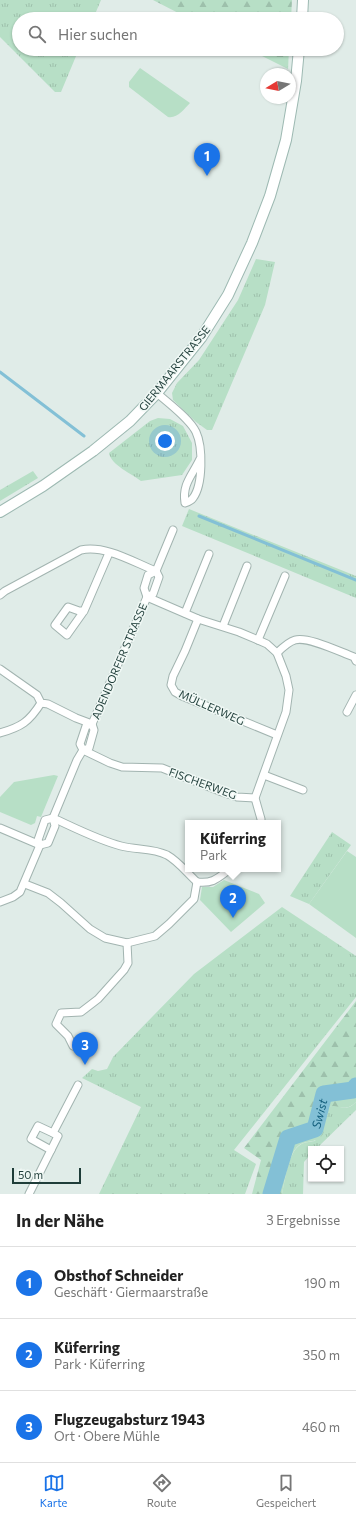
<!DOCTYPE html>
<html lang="de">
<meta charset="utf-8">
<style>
body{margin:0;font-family:Commissioner,sans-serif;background:#f6f6f6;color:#222}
.controls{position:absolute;right:12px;bottom:12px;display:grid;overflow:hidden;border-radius:0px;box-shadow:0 1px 3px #0004}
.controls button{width:36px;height:36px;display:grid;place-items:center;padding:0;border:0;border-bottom:1px solid #e0e0e0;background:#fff;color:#222;font:20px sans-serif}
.compass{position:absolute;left:260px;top:68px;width:36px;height:36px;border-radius:50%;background:#fff;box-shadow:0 1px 3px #0004;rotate:260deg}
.scale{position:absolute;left:12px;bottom:10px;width:69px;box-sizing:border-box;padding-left:4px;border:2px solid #1f3d39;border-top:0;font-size:11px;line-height:14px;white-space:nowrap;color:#1f3d39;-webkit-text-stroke:3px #f0f8f5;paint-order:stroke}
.you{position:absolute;left:165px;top:441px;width:14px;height:14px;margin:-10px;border:3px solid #fff;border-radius:50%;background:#1a73e8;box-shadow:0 0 0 6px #1a73e833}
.badge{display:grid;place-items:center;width:26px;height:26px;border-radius:50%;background:#1a73e8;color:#fff;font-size:13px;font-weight:700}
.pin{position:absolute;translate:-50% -33px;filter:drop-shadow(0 1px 2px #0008)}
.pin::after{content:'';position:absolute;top:21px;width:14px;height:12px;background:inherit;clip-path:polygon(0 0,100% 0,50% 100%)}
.popup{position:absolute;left:185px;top:820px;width:96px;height:52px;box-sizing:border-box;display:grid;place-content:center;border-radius:0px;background:#fff;filter:drop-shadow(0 1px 3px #0005);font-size:13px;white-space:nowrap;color:#767676}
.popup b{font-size:15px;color:#222}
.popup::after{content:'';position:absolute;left:50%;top:100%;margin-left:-8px;border:8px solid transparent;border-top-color:#fff}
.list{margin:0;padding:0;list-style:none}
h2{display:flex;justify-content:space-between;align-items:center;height:52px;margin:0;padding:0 16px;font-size:17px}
h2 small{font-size:13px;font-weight:400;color:#767676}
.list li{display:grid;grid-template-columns:26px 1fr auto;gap:12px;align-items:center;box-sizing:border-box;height:72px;padding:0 16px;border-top:1px solid #e0e0e0}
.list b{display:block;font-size:15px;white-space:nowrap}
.list p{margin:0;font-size:13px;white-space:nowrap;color:#767676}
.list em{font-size:13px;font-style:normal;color:#767676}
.icon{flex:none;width:22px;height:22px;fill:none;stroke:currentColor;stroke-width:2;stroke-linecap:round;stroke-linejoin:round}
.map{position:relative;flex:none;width:356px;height:1194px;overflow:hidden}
.search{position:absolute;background:#fff;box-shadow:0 1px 3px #0004;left:12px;right:12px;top:12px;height:44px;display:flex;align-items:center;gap:10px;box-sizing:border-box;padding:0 14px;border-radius:22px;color:#767676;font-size:15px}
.sheet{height:268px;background:#fff}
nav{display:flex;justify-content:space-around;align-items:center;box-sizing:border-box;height:56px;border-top:1px solid #e0e0e0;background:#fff;font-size:11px;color:#767676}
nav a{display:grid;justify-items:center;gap:2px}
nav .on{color:#1a73e8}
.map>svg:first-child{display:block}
.grass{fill:url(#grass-tufts)}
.forest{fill:url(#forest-firs)}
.green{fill:#b7dfc6}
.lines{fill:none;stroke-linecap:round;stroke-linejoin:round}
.stream{stroke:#83c0d6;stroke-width:3}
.river{stroke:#83c0d6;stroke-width:17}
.street-casing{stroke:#a2b4b0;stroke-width:9}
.secondary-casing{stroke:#9db9b2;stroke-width:12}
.street{stroke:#fff;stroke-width:7}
.secondary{stroke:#fff;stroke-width:10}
.labels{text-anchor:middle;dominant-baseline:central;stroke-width:3;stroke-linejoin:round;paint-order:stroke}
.street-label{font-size:11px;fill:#1f3d39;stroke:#f0f8f5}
.water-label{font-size:12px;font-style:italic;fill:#15607e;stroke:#f0f8f5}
</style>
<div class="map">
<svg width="356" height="1194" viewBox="0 0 356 1194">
<defs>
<pattern id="grass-tufts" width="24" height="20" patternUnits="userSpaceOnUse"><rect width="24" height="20" fill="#b7dfc6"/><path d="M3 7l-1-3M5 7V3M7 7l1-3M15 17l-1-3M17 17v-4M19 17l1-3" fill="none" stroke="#9dc0ab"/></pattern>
<pattern id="forest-firs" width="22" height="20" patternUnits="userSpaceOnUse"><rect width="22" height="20" fill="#b7dfc6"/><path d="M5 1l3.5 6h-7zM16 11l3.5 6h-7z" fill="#9dc0ab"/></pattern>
</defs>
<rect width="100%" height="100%" fill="#e0ece8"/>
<!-- grass -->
<g class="grass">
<path d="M 0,0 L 101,0 L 93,19 L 19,19 L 19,49 L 79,49 L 61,92 L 55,92 L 0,37 Z"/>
<path d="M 256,259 L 275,262 L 265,305 L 212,430 L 207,430 L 196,422 L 173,400 L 172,393 L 177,383 L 199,360 L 238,300 Z"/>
<path d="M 158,418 L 170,419 L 183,426 L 192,443 L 192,460 L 182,475 L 141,481 C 132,474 111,465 109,453 L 150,421 Z"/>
<path d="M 33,471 L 38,478 L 0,501 L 0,490 Z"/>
<path d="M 189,509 L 356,576 L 356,598 L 182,526 Z"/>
<path d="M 332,832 L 351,845 L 309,904 L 290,896 Z"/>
<path d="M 282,907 L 356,956 L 356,997 L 234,1150 L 256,1164 L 245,1194 L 99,1194 L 141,1107 L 82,1078 L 92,1069 L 98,1071 L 107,1069 L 113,1057 L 194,974 Z"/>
<path d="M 356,1102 L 356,1110 L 316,1149 L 311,1149 L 311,1154 L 304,1162 L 303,1194 L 282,1194 C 285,1180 288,1153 300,1145 C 304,1142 309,1142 315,1141 C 318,1134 325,1125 326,1118 C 327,1113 325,1110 330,1107 C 338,1102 343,1115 356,1102 Z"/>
</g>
<!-- forest -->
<g class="forest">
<path d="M 153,0 L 292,0 L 291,19 L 190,19 Z"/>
<path d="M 248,49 L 289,49 L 288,69 Z"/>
<path d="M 356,1001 L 356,1102 C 343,1115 336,1101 329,1108 C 323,1113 327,1127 323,1134 C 318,1143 309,1140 301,1144 C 288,1151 285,1180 282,1194 L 252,1194 L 261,1160 L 244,1148 Z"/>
</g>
<!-- green -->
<g class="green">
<path d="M 140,68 L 190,103 C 184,109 177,119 168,117 L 129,87 L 129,82 Z"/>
<path d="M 54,775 L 58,776 L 41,817 L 37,816 L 35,823 L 31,825 L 0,812 L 0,797 L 14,782 Z"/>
<path d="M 347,851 L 356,857 L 356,938 L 309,904 Z"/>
<path d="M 224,880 L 259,894 L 265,903 L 231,932 L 200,900 L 202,887 L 213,887 Z"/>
</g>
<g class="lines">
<!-- stream -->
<g class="stream">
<path d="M 0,372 L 84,436"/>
<path d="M 199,516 L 356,580"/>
</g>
<!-- river -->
<path class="river" id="s1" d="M 271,1194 L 288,1138 L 315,1129 L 324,1094 L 353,1090 L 356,1086"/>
<!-- street casing -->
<g class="street-casing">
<g id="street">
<path d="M 157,393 C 169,404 189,418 196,432 C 203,447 203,485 193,498 C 191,501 188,502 185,503 C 182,484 192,476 200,459"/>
<path d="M 0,595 L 5,591 L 81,550 C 106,545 133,562 156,571"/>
<path d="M 147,597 L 198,619 L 239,632 L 258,640 L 267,644 L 277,653 L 286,676 L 289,690 L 286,712 L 255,798 L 261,819 L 261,823"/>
<path d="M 147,597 L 144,588 L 148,575 L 156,571"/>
<path d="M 84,611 L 79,611 L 68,607 L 55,625 L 67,635 L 84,611 L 109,553"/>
<path d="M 185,613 L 209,554"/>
<path d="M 198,619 L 185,651 L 173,676 L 171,685 L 175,692 L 182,696 L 277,735"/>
<path d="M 223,626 L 247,566"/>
<path d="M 258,640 L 285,576"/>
<path d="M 277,653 C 282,648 288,642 295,640 C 308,636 340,652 354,657 L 356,661"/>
<path d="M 0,669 L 37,695 L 41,703 L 48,704 L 76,718 L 92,724"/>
<path d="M 347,712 L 356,695"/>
<path d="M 0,733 C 21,727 29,722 41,703"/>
<path d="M 83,750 L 110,763 L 122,767 L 162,768 L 222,792 L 237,797 L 255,798"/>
<path d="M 83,750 L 80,744 L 86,726 L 92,724"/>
<path d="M 264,775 L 303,790"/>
<path d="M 53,818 C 75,828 98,840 121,846 C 136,850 153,848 167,855 C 178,861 188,874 197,882"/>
<path d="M 0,828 L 40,845"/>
<path d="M 40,845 L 48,843 L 55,826 L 53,818 L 77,760 L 83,750 L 89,748 L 94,730 L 92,724 L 147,597 L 153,594 L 159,577 L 156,571 L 173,530"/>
<path d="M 197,882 C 213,884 218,878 230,869"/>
<path d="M 25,884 L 48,893 L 61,903 L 90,929 L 105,938 L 127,943 L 155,936 L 169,924 L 194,899 L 197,882"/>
<path d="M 0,902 L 13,897 L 20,892 L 40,845 L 38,840 L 45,820 L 53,818"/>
<path d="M 73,1046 L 68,1036 L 56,1024 L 61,1013 L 81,1012 L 98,999 L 124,970 L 128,963 L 127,943"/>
<path d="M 51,1150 L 31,1139 L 38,1126 L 53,1133"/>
<path d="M 29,1194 L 58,1136 L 53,1133 L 78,1085"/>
</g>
</g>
<!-- secondary casing -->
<g class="secondary-casing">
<g id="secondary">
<path d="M 302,19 L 303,0"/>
<path d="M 0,512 L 43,486 L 93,451 L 130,421 L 157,393 L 201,338 L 228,295 L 252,243 L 270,196 L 286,140 L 296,81 L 299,49"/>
</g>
</g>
<!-- street -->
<use href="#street" class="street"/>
<!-- secondary -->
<use href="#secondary" class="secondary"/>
</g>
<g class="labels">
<!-- street labels -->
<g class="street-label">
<text transform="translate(174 368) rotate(-51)">GIERMAARSTRASSE</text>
<text transform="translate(119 661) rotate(-67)">ADENDORFER STRASSE</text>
<text transform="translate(212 707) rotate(24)">MÜLLERWEG</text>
<text transform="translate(203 783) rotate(20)">FISCHERWEG</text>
</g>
<!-- water labels -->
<g class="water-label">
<text stroke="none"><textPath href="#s1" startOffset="103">Swist</textPath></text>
</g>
</g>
</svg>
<div class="controls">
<button><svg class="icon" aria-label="locate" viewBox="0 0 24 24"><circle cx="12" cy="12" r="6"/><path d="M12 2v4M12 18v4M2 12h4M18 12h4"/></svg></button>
</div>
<svg class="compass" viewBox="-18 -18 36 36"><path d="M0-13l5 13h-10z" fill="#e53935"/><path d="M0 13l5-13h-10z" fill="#767676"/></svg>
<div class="scale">50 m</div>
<div class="you"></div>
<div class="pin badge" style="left:207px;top:176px">1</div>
<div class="pin badge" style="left:233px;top:918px">2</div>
<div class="popup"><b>Küferring</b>Park</div>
<div class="pin badge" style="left:85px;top:1065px">3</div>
<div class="search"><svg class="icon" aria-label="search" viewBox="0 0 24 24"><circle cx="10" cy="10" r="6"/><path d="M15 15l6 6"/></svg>Hier suchen</div>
</div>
<section class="sheet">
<h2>In der Nähe<small>3 Ergebnisse</small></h2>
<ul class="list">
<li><span class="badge">1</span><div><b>Obsthof Schneider</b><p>Geschäft · Giermaarstraße</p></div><em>190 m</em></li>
<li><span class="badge">2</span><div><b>Küferring</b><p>Park · Küferring</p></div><em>350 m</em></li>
<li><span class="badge">3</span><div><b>Flugzeugabsturz 1943</b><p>Ort · Obere Mühle</p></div><em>460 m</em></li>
</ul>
</section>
<nav>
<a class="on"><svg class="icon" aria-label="map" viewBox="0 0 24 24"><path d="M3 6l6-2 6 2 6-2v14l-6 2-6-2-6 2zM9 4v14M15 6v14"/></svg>Karte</a>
<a><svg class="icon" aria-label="directions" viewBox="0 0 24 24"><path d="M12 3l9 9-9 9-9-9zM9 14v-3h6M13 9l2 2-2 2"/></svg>Route</a>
<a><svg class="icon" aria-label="saved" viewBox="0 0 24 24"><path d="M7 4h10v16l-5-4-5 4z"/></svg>Gespeichert</a>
</nav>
